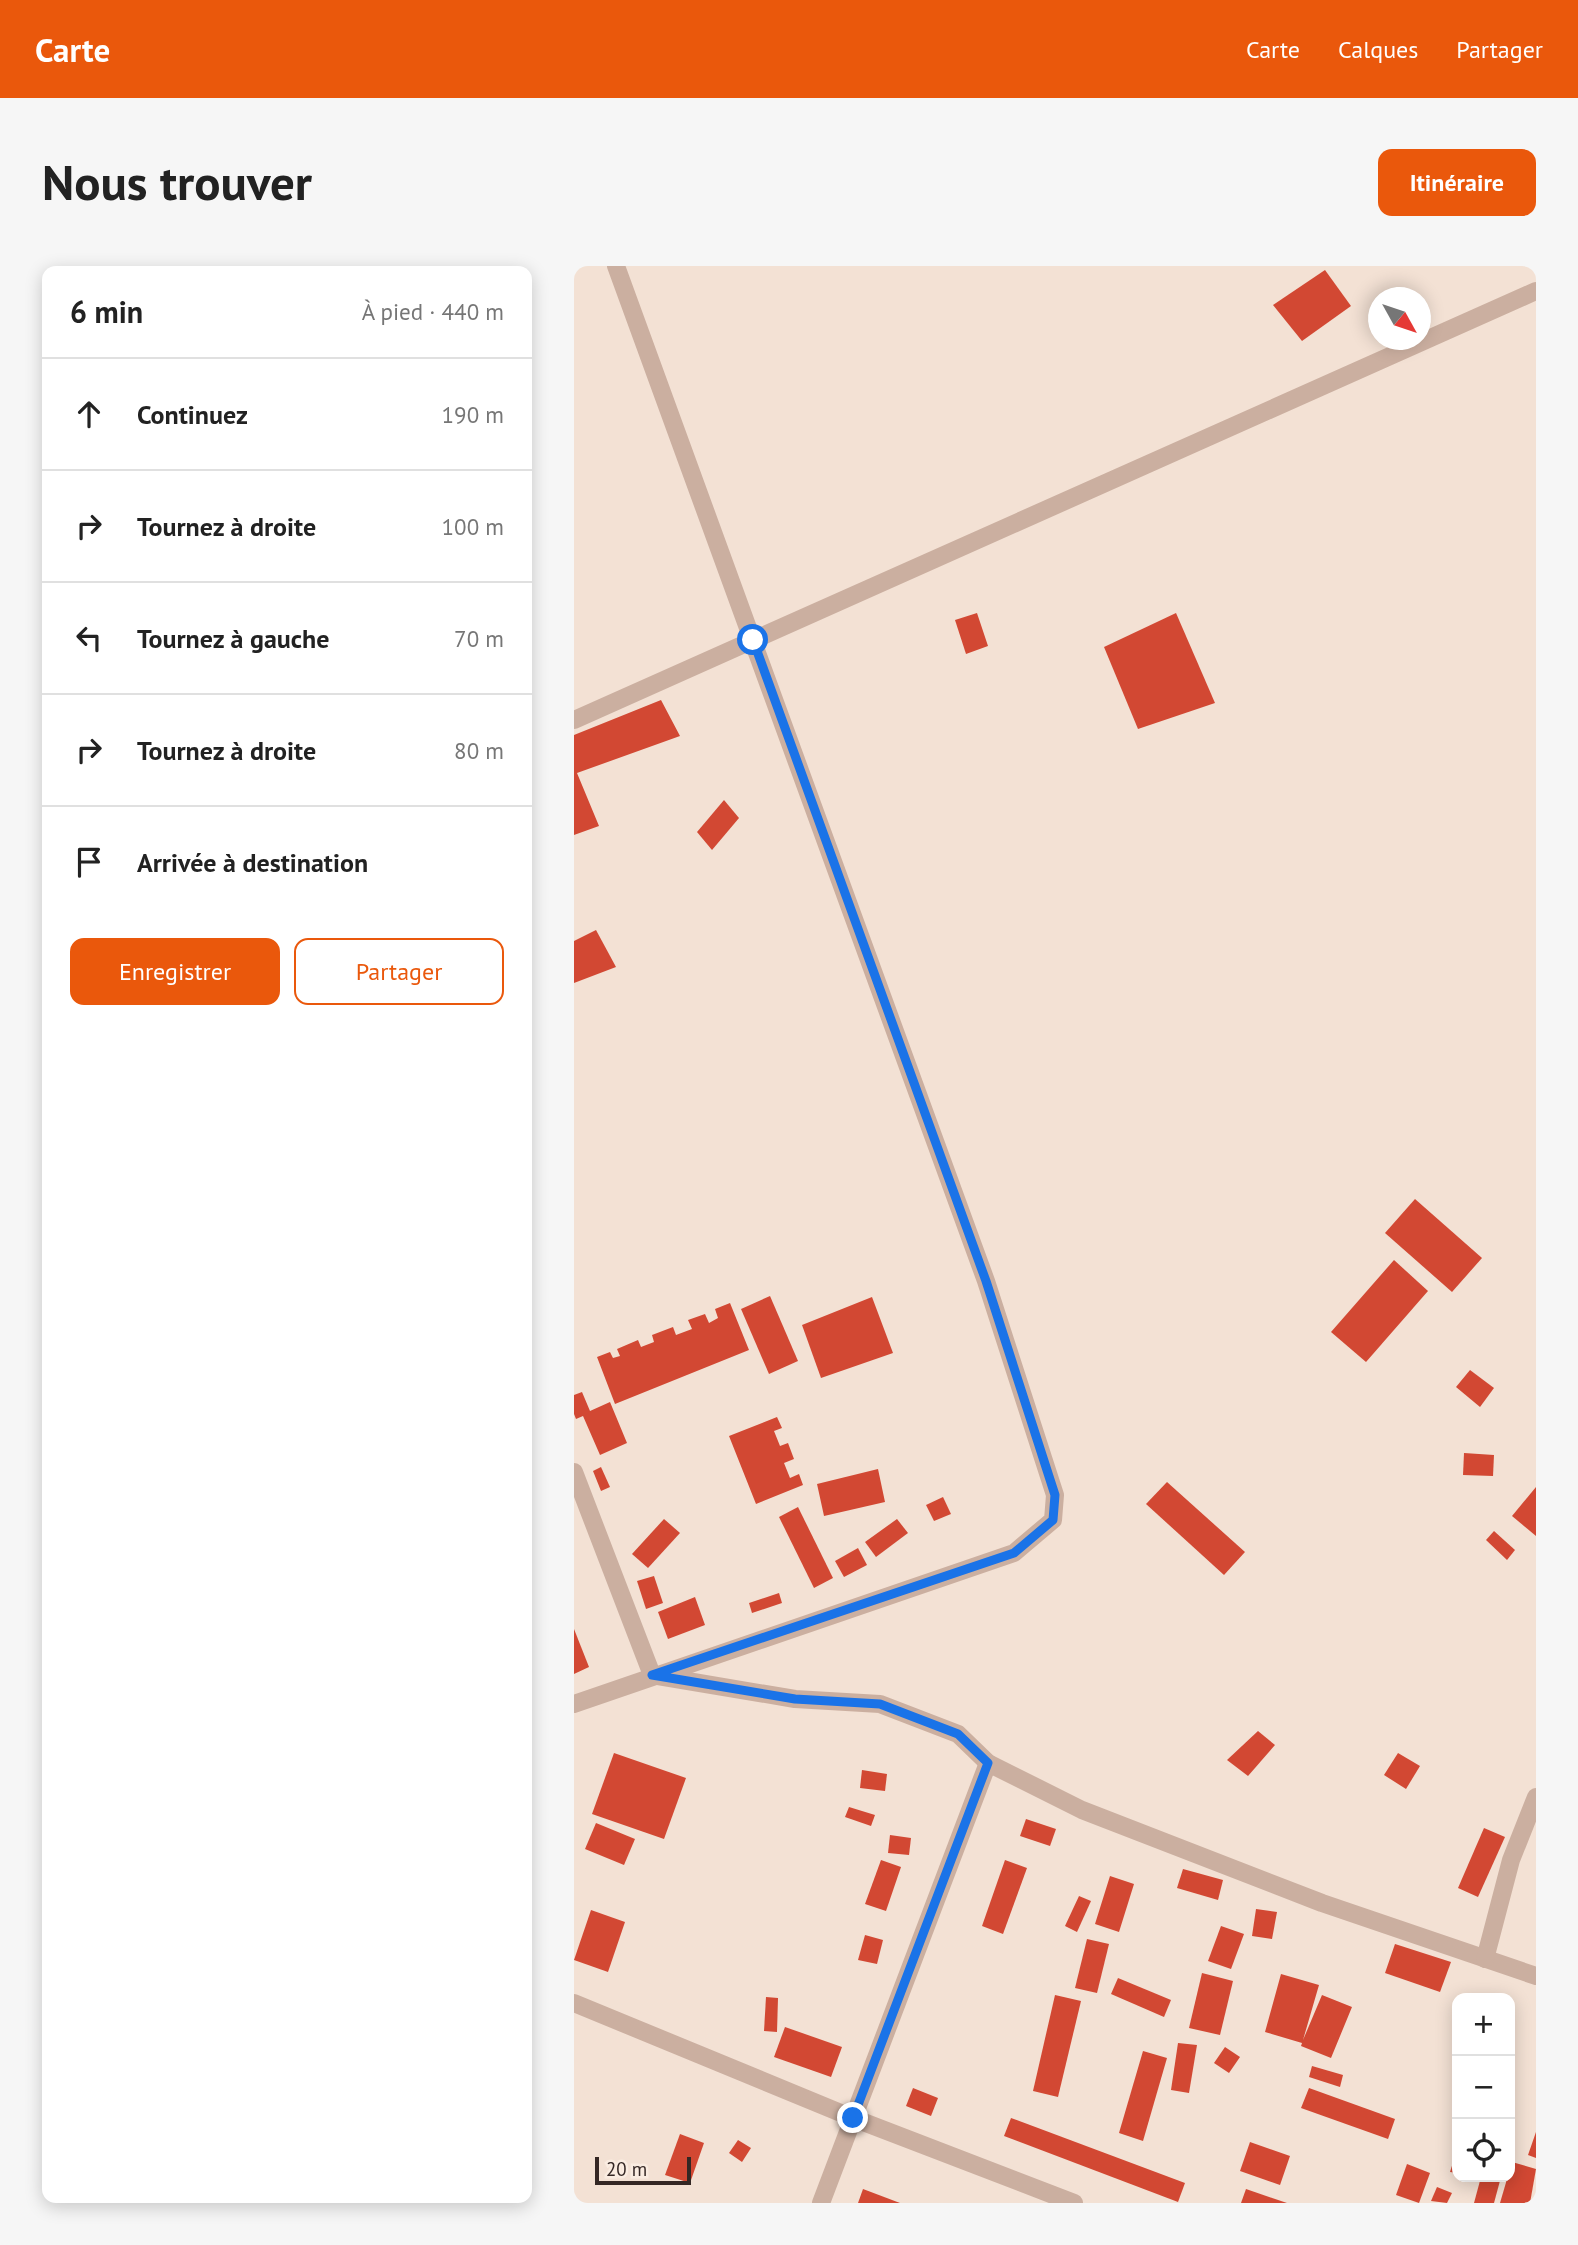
<!DOCTYPE html>
<html lang="fr">
<meta charset="utf-8">
<style>
body{margin:0;font-family:"PT Sans",sans-serif;background:#f6f6f6;color:#222}
.controls{position:absolute;right:21px;bottom:21px;display:grid;overflow:hidden;border-radius:14px;box-shadow:0 4px 18px #0003}
.controls button{width:63px;height:63px;display:grid;place-items:center;padding:0;border:0;border-bottom:2px solid #e0e0e0;background:#fff;color:#222;font:35px sans-serif}
.compass{position:absolute;left:794px;top:21px;width:63px;height:63px;border-radius:50%;background:#fff;box-shadow:0 4px 18px #0003;rotate:130deg}
.scale{position:absolute;left:21px;bottom:18px;width:96px;box-sizing:border-box;padding-left:7px;border:4px solid #342724;border-top:0;font-size:19px;line-height:24px;white-space:nowrap;color:#342724;-webkit-text-stroke:5px #faece1;paint-order:stroke}
.stop{position:absolute;width:21px;height:21px;margin:-16px;border:5px solid #1a73e8;border-radius:50%;background:#fff}
.stop.end{background:#1a73e8;border-color:#fff;box-shadow:0 2px 7px #0008}
.list{margin:0;padding:0;list-style:none}
h2{display:flex;justify-content:space-between;align-items:center;height:91px;margin:0;padding:0 28px;font-size:30px}
h2 small{font-size:23px;font-weight:400;color:#767676}
.list li{display:grid;grid-template-columns:46px 1fr auto;gap:21px;align-items:center;box-sizing:border-box;height:112px;padding:0 28px;border-top:2px solid #e0e0e0}
.list b{display:block;font-size:26px;white-space:nowrap}
.list em{font-size:23px;font-style:normal;color:#767676}
.actions{display:flex;gap:14px;padding:21px 28px}
.actions a{flex:1;padding:16px 0;border:2px solid #ea580c;border-radius:14px;text-align:center;font-size:24px;color:#ea580c}
.actions .main{background:#ea580c;color:#fff}
.icon{flex:none;width:38px;height:38px;fill:none;stroke:currentColor;stroke-width:2;stroke-linecap:round;stroke-linejoin:round}
.map{position:relative;flex:none;width:962px;height:1937px;overflow:hidden;border-radius:14px}
header{display:flex;align-items:center;gap:42px;box-sizing:border-box;height:98px;padding:0 35px;background:#ea580c;color:#fff}
header strong{font-size:33px}
nav{display:flex;gap:38px;margin-inline-start:auto;font-size:24px}
.intro{display:flex;align-items:center;justify-content:space-between;box-sizing:border-box;height:168px;padding:0 42px}
h1{margin:0;font-size:49px}
.button{padding:18px 32px;border-radius:14px;background:#ea580c;color:#fff;font-size:24px;font-weight:700}
main{display:flex;gap:42px;padding:0 42px}
aside{flex:1;background:#fff;border-radius:14px;box-shadow:0 4px 18px #0003}
.map>svg:first-child{display:block}
.building{fill:#d24833}
.lines{fill:none;stroke-linecap:round;stroke-linejoin:round}
.minor{stroke:#cbafa0;stroke-width:18}
.route{stroke:#1a73e8;stroke-width:9}
</style>
<header>
<strong>Carte</strong>
<nav><a>Carte</a><a>Calques</a><a>Partager</a></nav>
</header>
<div class="intro"><h1>Nous trouver</h1><a class="button">Itinéraire</a></div>
<main>
<aside>
<h2>6 min<small>À pied · 440 m</small></h2>
<ul class="list">
<li><svg class="icon" aria-label="ahead" viewBox="0 0 24 24"><path d="M12 20V5M6 11l6-6 6 6"/></svg><div><b>Continuez</b></div><em>190 m</em></li>
<li><svg class="icon" aria-label="right" viewBox="0 0 24 24"><path d="M7 20v-9h11M14 6l5 5-5 5"/></svg><div><b>Tournez à droite</b></div><em>100 m</em></li>
<li><svg class="icon" aria-label="left" viewBox="0 0 24 24"><path d="M17 20v-9H6M10 6l-5 5 5 5"/></svg><div><b>Tournez à gauche</b></div><em>70 m</em></li>
<li><svg class="icon" aria-label="right" viewBox="0 0 24 24"><path d="M7 20v-9h11M14 6l5 5-5 5"/></svg><div><b>Tournez à droite</b></div><em>80 m</em></li>
<li><svg class="icon" aria-label="arrive" viewBox="0 0 24 24"><path d="M6 21V4h12l-3 4 3 4H6"/></svg><div><b>Arrivée à destination</b></div></li>
</ul>
<div class="actions"><a class="main">Enregistrer</a><a>Partager</a></div>
</aside>
<div class="map">
<svg width="962" height="1937" viewBox="0 0 962 1937">
<rect width="100%" height="100%" fill="#f3e1d4"/>
<!-- building -->
<g class="building">
<path d="M 751,4 L 777,40 L 728,75 L 699,39 Z"/>
<path d="M 403,347 L 414,380 L 392,388 L 381,354 Z"/>
<path d="M 602,347 L 641,437 L 564,463 L 530,381 Z"/>
<path d="M 87,434 L 106,470 L 3,507 L 25,560 L 0,569 L 0,469 Z"/>
<path d="M 150,534 L 165,552 L 138,584 L 123,566 Z"/>
<path d="M 22,664 L 42,701 L 0,717 L 0,675 Z"/>
<path d="M 841,933 L 908,992 L 878,1026 L 811,967 Z"/>
<path d="M 820,994 L 854,1025 L 792,1096 L 757,1066 Z"/>
<path d="M 196,1030 L 224,1095 L 195,1108 L 167,1043 Z"/>
<path d="M 298,1031 L 319,1087 L 247,1112 L 228,1059 Z"/>
<path d="M 156,1037 L 175,1084 L 41,1138 L 23,1091 L 36,1086 L 39,1092 L 46,1090 L 43,1083 L 64,1074 L 67,1081 L 80,1076 L 78,1069 L 99,1061 L 102,1069 L 118,1063 L 114,1054 L 131,1048 L 135,1057 L 144,1052 L 141,1043 Z"/>
<path d="M 896,1104 L 920,1122 L 906,1141 L 882,1121 Z"/>
<path d="M 8,1126 L 16,1145 L 36,1136 L 53,1177 L 26,1189 L 9,1150 L 2,1153 L 0,1148 L 0,1129 Z"/>
<path d="M 203,1151 L 208,1162 L 200,1165 L 206,1180 L 214,1177 L 220,1193 L 210,1197 L 216,1212 L 225,1208 L 229,1219 L 182,1238 L 155,1170 Z"/>
<path d="M 890,1187 L 920,1189 L 919,1210 L 889,1209 Z"/>
<path d="M 27,1201 L 36,1221 L 27,1225 L 19,1205 Z"/>
<path d="M 304,1203 L 311,1236 L 250,1250 L 243,1218 Z"/>
<path d="M 593,1216 L 671,1286 L 650,1309 L 572,1238 Z"/>
<path d="M 962,1221 L 962,1270 L 938,1250 Z"/>
<path d="M 369,1231 L 377,1248 L 360,1255 L 352,1239 Z"/>
<path d="M 224,1241 L 259,1312 L 240,1322 L 205,1251 Z"/>
<path d="M 90,1253 L 106,1267 L 74,1302 L 58,1288 Z"/>
<path d="M 323,1253 L 334,1267 L 302,1291 L 291,1276 Z"/>
<path d="M 920,1265 L 941,1284 L 933,1294 L 912,1274 Z"/>
<path d="M 284,1282 L 293,1299 L 270,1311 L 261,1295 Z"/>
<path d="M 80,1310 L 89,1337 L 72,1343 L 63,1315 Z"/>
<path d="M 205,1327 L 208,1337 L 178,1347 L 175,1337 Z"/>
<path d="M 121,1331 L 131,1359 L 94,1373 L 84,1346 Z"/>
<path d="M 0,1363 L 15,1401 L 0,1408 Z"/>
<path d="M 684,1465 L 701,1479 L 674,1510 L 653,1494 Z"/>
<path d="M 40,1487 L 112,1512 L 90,1573 L 18,1548 Z"/>
<path d="M 824,1487 L 846,1500 L 832,1523 L 810,1509 Z"/>
<path d="M 288,1504 L 313,1508 L 311,1525 L 286,1522 Z"/>
<path d="M 275,1541 L 301,1549 L 297,1560 L 271,1551 Z"/>
<path d="M 452,1553 L 482,1563 L 476,1580 L 446,1570 Z"/>
<path d="M 22,1557 L 61,1573 L 50,1599 L 11,1583 Z"/>
<path d="M 910,1562 L 931,1571 L 904,1631 L 884,1622 Z"/>
<path d="M 316,1569 L 337,1572 L 335,1589 L 314,1587 Z"/>
<path d="M 307,1594 L 327,1601 L 312,1645 L 291,1638 Z"/>
<path d="M 431,1594 L 453,1602 L 429,1668 L 408,1660 Z"/>
<path d="M 609,1603 L 649,1614 L 644,1634 L 603,1622 Z"/>
<path d="M 536,1610 L 560,1618 L 545,1666 L 521,1658 Z"/>
<path d="M 505,1630 L 517,1635 L 503,1666 L 491,1660 Z"/>
<path d="M 682,1643 L 703,1646 L 698,1673 L 678,1670 Z"/>
<path d="M 17,1644 L 51,1656 L 34,1706 L 0,1694 Z"/>
<path d="M 647,1660 L 670,1668 L 657,1703 L 634,1695 Z"/>
<path d="M 291,1669 L 309,1674 L 303,1698 L 284,1694 Z"/>
<path d="M 513,1673 L 535,1678 L 523,1727 L 501,1722 Z"/>
<path d="M 821,1678 L 877,1696 L 866,1726 L 811,1707 Z"/>
<path d="M 628,1707 L 659,1715 L 646,1769 L 615,1762 Z"/>
<path d="M 707,1708 L 745,1719 L 729,1774 L 748,1729 L 778,1741 L 757,1792 L 727,1780 L 728,1777 L 691,1766 Z"/>
<path d="M 544,1712 L 597,1734 L 590,1751 L 537,1728 Z"/>
<path d="M 481,1729 L 507,1735 L 484,1831 L 459,1825 Z"/>
<path d="M 192,1731 L 204,1732 L 203,1766 L 190,1765 Z"/>
<path d="M 211,1761 L 268,1781 L 257,1811 L 200,1791 Z"/>
<path d="M 604,1777 L 623,1779 L 615,1827 L 597,1824 Z"/>
<path d="M 651,1781 L 666,1791 L 655,1807 L 640,1797 Z"/>
<path d="M 569,1785 L 593,1792 L 569,1875 L 545,1867 Z"/>
<path d="M 738,1800 L 769,1809 L 766,1821 L 735,1811 Z"/>
<path d="M 339,1822 L 364,1832 L 357,1850 L 332,1840 Z"/>
<path d="M 735,1822 L 821,1853 L 814,1873 L 727,1842 Z"/>
<path d="M 437,1852 L 611,1917 L 604,1936 L 430,1870 Z"/>
<path d="M 962,1866 L 962,1892 L 954,1889 Z"/>
<path d="M 106,1868 L 130,1877 L 116,1917 L 91,1909 Z"/>
<path d="M 164,1874 L 177,1882 L 168,1896 L 155,1887 Z"/>
<path d="M 676,1876 L 716,1890 L 706,1919 L 666,1905 Z"/>
<path d="M 883,1884 L 883,1907 L 876,1906 Z"/>
<path d="M 938,1896 L 962,1903 L 956,1937 L 926,1937 Z"/>
<path d="M 833,1898 L 856,1907 L 845,1937 L 822,1929 Z"/>
<path d="M 907,1911 L 927,1911 L 920,1937 L 900,1937 Z"/>
<path d="M 863,1921 L 878,1927 L 873,1937 L 857,1935 Z"/>
<path d="M 289,1923 L 326,1937 L 284,1937 Z"/>
<path d="M 672,1923 L 713,1937 L 667,1937 Z"/>
</g>
<g class="lines">
<!-- minor -->
<g class="minor">
<path d="M 0,454 L 962,25"/>
<path d="M 0,1206 L 78,1409 L 221,1433 L 306,1438 L 384,1468 L 414,1497 L 508,1544 L 748,1637 L 962,1710"/>
<path d="M 0,1438 L 440,1287 L 479,1254 L 481,1229 L 412,1015 L 42,0"/>
<path d="M 911,1693 L 937,1594 L 962,1531"/>
<path d="M 0,1737 L 279,1852 L 500,1937"/>
<path d="M 247,1937 L 414,1497"/>
</g>
</g>
<g class="lines">
<!-- route -->
<path class="route" d="M 179,374 L 412,1015 L 481,1229 L 479,1254 L 440,1287 L 78,1409 L 221,1433 L 306,1438 L 384,1468 L 414,1497 L 279,1852"/>
</g>
</svg>
<div class="controls">
<button>+</button>
<button>−</button>
<button><svg class="icon" aria-label="locate" viewBox="0 0 24 24"><circle cx="12" cy="12" r="6"/><path d="M12 2v4M12 18v4M2 12h4M18 12h4"/></svg></button>
</div>
<svg class="compass" viewBox="-18 -18 36 36"><path d="M0-13l5 13h-10z" fill="#e53935"/><path d="M0 13l5-13h-10z" fill="#767676"/></svg>
<div class="scale">20 m</div>
<div class="stop" style="left:179px;top:374px"></div>
<div class="stop end" style="left:279px;top:1852px"></div>
</div>
</main>
